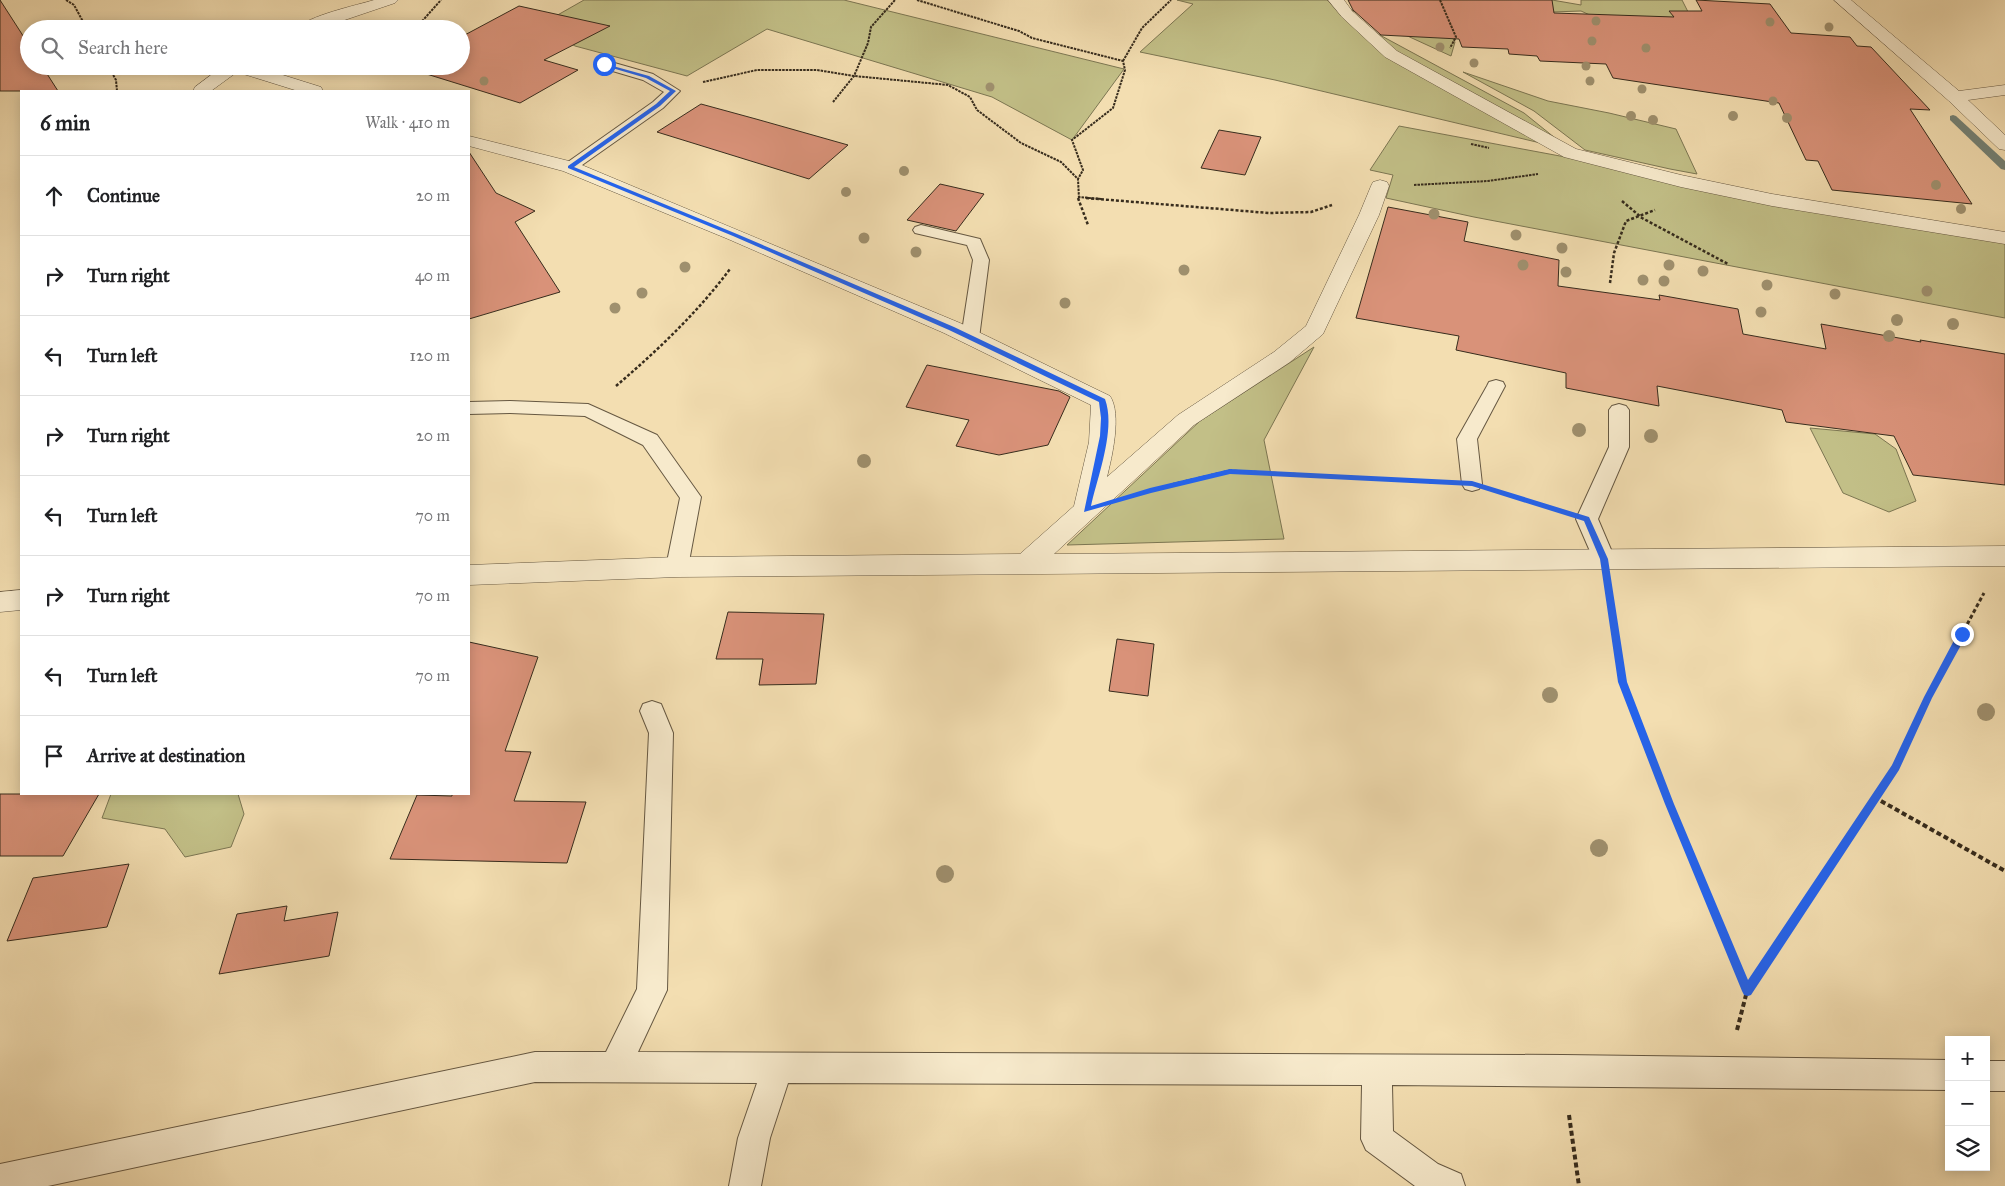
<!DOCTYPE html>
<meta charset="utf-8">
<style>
body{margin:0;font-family:"IM FELL Great Primer",serif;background:#f2f2f2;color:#202124}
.controls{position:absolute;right:15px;bottom:15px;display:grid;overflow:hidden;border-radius:0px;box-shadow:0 2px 12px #0003}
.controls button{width:45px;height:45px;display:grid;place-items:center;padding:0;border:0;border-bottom:1px solid #e0e0e0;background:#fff;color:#202124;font:25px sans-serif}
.stop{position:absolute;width:15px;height:15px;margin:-11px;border:4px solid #2563eb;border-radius:50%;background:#fff}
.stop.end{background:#2563eb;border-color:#fff;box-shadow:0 1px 5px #0008}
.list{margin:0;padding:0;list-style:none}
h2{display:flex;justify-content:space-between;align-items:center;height:65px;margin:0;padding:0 20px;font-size:21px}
h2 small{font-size:16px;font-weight:400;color:#757577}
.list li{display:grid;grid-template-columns:32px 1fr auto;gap:15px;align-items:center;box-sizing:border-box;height:80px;padding:0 20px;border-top:1px solid #e0e0e0}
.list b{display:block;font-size:19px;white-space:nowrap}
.list em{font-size:16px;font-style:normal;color:#757577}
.icon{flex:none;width:28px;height:28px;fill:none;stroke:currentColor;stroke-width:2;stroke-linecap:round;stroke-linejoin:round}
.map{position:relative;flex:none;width:2005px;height:1186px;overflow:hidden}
.search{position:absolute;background:#fff;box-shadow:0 2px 12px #0003;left:20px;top:20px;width:450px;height:55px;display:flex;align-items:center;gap:12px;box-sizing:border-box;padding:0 18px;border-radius:28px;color:#757577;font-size:19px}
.panel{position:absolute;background:#fff;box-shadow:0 2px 12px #0003;left:20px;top:90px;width:450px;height:705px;border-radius:0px}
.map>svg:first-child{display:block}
.green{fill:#c2bf87;stroke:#7c7652}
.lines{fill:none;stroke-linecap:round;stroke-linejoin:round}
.stream{fill:#748276;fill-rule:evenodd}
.building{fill:#d99279;stroke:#372c1d}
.lane-casing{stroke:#665842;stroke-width:2}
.street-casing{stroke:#665842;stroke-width:1}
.path-far3{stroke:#372c1d;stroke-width:2;stroke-dasharray:2.5 1;stroke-linecap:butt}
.path-far2{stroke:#372c1d;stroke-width:2.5;stroke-dasharray:3 2;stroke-linecap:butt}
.path-far1{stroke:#372c1d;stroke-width:3;stroke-dasharray:4 2.5;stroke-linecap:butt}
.path{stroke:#372c1d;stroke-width:4;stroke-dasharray:5 3;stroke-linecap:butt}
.lane{fill:#f7eacc;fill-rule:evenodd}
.street{fill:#f7eacc;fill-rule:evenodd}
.tree{fill:#9f906e}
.route{fill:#2563eb}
</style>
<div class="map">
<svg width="2005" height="1186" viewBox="0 0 2005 1186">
<rect width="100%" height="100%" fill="#f3deb1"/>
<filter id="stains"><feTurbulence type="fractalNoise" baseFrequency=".004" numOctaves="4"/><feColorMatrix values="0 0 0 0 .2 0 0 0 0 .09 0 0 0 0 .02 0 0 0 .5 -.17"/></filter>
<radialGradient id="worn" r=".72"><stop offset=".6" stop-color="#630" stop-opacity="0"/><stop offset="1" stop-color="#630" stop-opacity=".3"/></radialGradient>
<!-- green -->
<g class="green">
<path d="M 584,0 L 844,0 L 1124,69 L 1072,140 L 992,97 L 767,29 L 687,76 L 575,46 L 540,25 Z"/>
<path d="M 1177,0 L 1328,0 L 1341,14 L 1524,113 L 1570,150 L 1275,80 L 1140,52 L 1193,4 Z"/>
<path d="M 1529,0 L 1552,0 L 1581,5 L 1581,0 L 1682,0 L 1714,63 L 1625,31 L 1581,11 L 1552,12 Z"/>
<path d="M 1351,10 L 1369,16 L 1443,23 L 1455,42 L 1451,56 Z"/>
<path d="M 1463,72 L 1548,101 L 1609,113 L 1676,129 L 1697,174 L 1670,169 L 1585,150 L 1534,111 Z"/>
<path d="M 1399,126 L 2005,239 L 2005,318 L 1474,217 L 1386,198 L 1393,175 L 1370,170 Z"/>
<path d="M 1314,347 L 1264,440 L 1284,539 L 1067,545 L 1200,421 Z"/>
<path d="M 1810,428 L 1875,434 L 1896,449 L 1916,501 L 1889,512 L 1843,493 Z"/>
<path d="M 111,794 L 238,794 L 244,814 L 231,847 L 185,857 L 165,829 L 102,818 Z"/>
</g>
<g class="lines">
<!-- stream -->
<path class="stream" d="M 1953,115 L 1956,116 L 2005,161 L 2005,170 L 2001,169 L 1950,120 L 1950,116 Z"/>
</g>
<!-- building -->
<g class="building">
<path d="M 0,0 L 29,45 L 29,66 L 42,66 L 58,91 L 0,91 Z"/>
<path d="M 1348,0 L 1552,0 L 1554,13 L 1674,17 L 1669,11 L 1702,11 L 1696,0 L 1770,4 L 1791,33 L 1850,37 L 1857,46 L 1871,47 L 1930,110 L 1910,109 L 1972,204 L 1832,190 L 1818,161 L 1806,160 L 1779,103 L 1613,78 L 1606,64 L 1540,61 L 1537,56 L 1509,54 L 1508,49 L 1462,47 L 1459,39 L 1381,35 L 1353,10 Z"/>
<path d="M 519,6 L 610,26 L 544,60 L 578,70 L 520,103 L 404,67 L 461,66 L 461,37 Z"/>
<path d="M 701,104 L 756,119 L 848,145 L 809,179 L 657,132 Z"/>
<path d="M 1219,130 L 1261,137 L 1245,175 L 1201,168 Z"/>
<path d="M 469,152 L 496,193 L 535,211 L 515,222 L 560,292 L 469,319 Z"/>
<path d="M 940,184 L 984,194 L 956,231 L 907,220 Z"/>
<path d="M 1388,207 L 1468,222 L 1464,241 L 1559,260 L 1558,286 L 1660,300 L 1659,295 L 1738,309 L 1743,334 L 1826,349 L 1821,324 L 1921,342 L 1920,340 L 2005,354 L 2005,485 L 1913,475 L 1894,436 L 1786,422 L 1782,410 L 1657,386 L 1659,406 L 1566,388 L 1566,373 L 1456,350 L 1459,336 L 1356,318 Z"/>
<path d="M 927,365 L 1059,391 L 1070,397 L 1048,445 L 999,455 L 956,446 L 969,420 L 906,407 Z"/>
<path d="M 728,612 L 824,614 L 816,684 L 759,685 L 763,659 L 716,659 Z"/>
<path d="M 1117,639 L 1154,644 L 1148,696 L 1109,691 Z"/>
<path d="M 469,642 L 538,657 L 505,751 L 531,752 L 514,801 L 586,802 L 567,863 L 390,859 L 417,795 L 452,796 L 452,794 L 469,794 Z"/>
<path d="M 0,794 L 99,794 L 63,856 L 0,856 Z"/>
<path d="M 129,864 L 107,927 L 7,941 L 33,878 Z"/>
<path d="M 287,906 L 284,921 L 338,912 L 329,956 L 219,974 L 237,914 Z"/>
</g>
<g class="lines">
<!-- lane casing -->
<g class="lane-casing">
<g id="lane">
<path d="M 604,60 L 653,74 L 680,91 L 663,108 L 575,170 L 565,170 L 562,167 L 565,164 L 653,102 L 664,92 L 643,80 L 599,67 L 597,64 Z"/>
<path d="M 921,225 L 980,239 L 989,260 L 979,338 L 976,342 L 970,343 L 964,342 L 961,338 L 973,260 L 967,245 L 915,233 L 913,230 L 915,227 Z"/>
<path d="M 1496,380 L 1503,382 L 1505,386 L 1477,439 L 1482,484 L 1479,489 L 1472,491 L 1465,489 L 1462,484 L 1457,439 L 1487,386 L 1489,382 Z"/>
<path d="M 510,401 L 588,404 L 657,435 L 701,497 L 688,567 L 685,573 L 677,575 L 669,573 L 666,567 L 680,498 L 643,445 L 585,416 L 510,413 L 469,414 L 469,402 Z"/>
<path d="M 1619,404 L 1626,406 L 1629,410 L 1629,447 L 1598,519 L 1615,559 L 1612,565 L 1604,567 L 1596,565 L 1576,519 L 1609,447 L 1609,410 L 1612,406 Z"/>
<path d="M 652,701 L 661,704 L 673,733 L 667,990 L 638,1052 L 1563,1055 L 1949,1060 L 1949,1090 L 1392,1085 L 1393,1131 L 1438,1164 L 1461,1174 L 1465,1186 L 1415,1186 L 1366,1150 L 1361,1139 L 1362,1085 L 788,1083 L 770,1138 L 761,1186 L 729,1186 L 738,1138 L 757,1083 L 535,1082 L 48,1186 L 0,1186 L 0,1164 L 535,1052 L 606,1052 L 637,989 L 649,733 L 640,711 L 643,704 Z"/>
<rect x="1986" y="1061" width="19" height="30"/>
</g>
</g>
<!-- street casing -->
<g class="street-casing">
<g id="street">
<path d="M 374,0 L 398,0 L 395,3 L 318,29 L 297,29 C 306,16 358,5 374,0 Z"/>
<path d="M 1328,0 L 1344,0 L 1352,11 L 1397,51 L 1576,149 L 1681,175 L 1772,194 L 2005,232 L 2005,244 L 1772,206 L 1681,187 L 1564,157 L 1385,57 L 1342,17 Z"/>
<path d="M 1834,0 L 1851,0 L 1959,91 L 2005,85 L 2005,95 L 1968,100 L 2005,135 L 2005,150 L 1999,149 L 1949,101 Z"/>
<path d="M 223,66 L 254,66 L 321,87 L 323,91 L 298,91 L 237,72 L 211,91 L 193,91 L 195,87 Z"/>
<path d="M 469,136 L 577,163 L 960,323 L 1110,396 C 1122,414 1112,457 1107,477 L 1178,415 L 1274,352 L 1306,326 L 1359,215 L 1371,186 L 1373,182 L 1380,180 L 1387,182 L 1389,186 L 1379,215 L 1323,334 L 1290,362 L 1194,425 L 1054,554 L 2005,546 L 2005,566 L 677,577 L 469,585 L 469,565 L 677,557 L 1020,554 L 1074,506 L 1089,442 L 1091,405 L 944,333 L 728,239 L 563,171 L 469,146 Z"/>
<path d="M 21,590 L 21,610 L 0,612 L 0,592 Z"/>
</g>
</g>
<!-- path-far3 -->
<g class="path-far3">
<path d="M 66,0 L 74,5 L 87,29"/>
<path d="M 917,0 L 1019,31 L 1032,38 L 1123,61 L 1125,70 L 1113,108 L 1072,140 L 1083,170 L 1078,179"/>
<path d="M 1440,0 L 1456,37 L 1450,48"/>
<path d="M 415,29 L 441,0"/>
<path d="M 1123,61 L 1142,28 L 1171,0"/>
<path d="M 108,66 L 116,80 L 117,91"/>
<path d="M 703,82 L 757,70 L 817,70 L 854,76 L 948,85 L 970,97 L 977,110 L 1021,143 L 1061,162 L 1078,179 L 1079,199"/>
<path d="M 833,102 L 854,76 L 868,43 L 871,27 L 895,0"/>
<path d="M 1471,144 L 1489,148"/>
<path d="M 1414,185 L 1488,181 L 1538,174"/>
<path d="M 1078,197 L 1101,199"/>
</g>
<!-- path-far2 -->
<g class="path-far2">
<path d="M 1078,198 L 1088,225"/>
<path d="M 1086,198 L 1269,213 L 1311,212 L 1332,205"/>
<path d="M 1622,201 L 1642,218 L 1728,264"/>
<path d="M 1610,283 L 1614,253 L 1626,221 L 1655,210"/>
<path d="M 616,386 C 658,350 697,313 730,269"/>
</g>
<!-- path-far1 -->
<g class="path-far1">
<path d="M 1171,485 L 1230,471 L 1435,482"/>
<path d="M 1505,494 L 1551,508"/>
<path d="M 1609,597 L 1622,681 L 1659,775"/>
<path d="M 1891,775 L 1928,697 L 1984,593"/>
</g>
<!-- path -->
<g class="path">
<path d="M 1658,773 L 1747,991"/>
<path d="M 1874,797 L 2005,871"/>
<path d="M 1737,1030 L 1747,991 L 1891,773"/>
<path d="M 1569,1115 L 1579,1186"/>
</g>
<!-- lane -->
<use href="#lane" class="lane"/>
<!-- street -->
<use href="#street" class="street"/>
</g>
<!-- trees -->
<g class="tree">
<circle cx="1596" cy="21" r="4.5"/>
<circle cx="1770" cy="22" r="4.5"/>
<circle cx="1829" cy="27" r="4.5"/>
<circle cx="1592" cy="41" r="4.5"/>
<circle cx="1440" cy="47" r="4.5"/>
<circle cx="1646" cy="48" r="4.5"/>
<circle cx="1474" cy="63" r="4.5"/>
<circle cx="1586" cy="66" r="4.5"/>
<circle cx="484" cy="81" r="4.5"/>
<circle cx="1590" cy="81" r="4.5"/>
<circle cx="990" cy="87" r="4.5"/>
<circle cx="1642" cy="89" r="4.5"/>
<circle cx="1773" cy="101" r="4.5"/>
<circle cx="1631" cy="116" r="5"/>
<circle cx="1733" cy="116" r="5"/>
<circle cx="1787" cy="118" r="5"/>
<circle cx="1653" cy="120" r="5"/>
<circle cx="904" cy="171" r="5"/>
<circle cx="1936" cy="185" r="5"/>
<circle cx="846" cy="192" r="5"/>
<circle cx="1961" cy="209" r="5"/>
<circle cx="1434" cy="214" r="5.5"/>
<circle cx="1516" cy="235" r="5.5"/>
<circle cx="864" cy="238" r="5.5"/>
<circle cx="1562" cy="248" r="5.5"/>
<circle cx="916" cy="252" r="5.5"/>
<circle cx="1523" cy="265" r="5.5"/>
<circle cx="1669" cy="265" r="5.5"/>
<circle cx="685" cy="267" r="5.5"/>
<circle cx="1184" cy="270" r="5.5"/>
<circle cx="1703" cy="271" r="5.5"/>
<circle cx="1566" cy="272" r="5.5"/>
<circle cx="1643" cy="280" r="5.5"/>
<circle cx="1664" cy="281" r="5.5"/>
<circle cx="1767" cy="285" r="5.5"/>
<circle cx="1927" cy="291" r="5.5"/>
<circle cx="642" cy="293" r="5.5"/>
<circle cx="1835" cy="294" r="5.5"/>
<circle cx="1065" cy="303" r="5.5"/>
<circle cx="615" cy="308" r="5.5"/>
<circle cx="1761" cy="312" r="5.5"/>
<circle cx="1897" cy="320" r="6"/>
<circle cx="1953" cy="324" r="6"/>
<circle cx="1889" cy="336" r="6"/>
<circle cx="1579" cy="430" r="7"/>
<circle cx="1651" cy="436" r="7"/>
<circle cx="864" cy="461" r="7"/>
<circle cx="1550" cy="695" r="8"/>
<circle cx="1986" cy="712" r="9"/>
<circle cx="1599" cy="848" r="9"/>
<circle cx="945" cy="874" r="9"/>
</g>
<!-- route -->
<path class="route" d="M 602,63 L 649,76 L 676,91 L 660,106 L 574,167 L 737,234 L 954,327 L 1105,399 C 1116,429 1098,475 1091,506 L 1150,488 L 1230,469 L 1472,481 L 1589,517 L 1608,559 L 1627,682 L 1674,804 L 1748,980 L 1892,765 L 1924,697 L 1959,631 L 1965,631 L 1967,634 L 1932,698 L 1899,770 L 1751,995 L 1748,996 L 1744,995 L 1742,991 L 1665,804 L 1618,682 L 1600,559 L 1584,521 L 1472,486 L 1230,474 L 1151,493 L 1084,512 L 1100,436 L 1101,418 L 1099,402 L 949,330 L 733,236 L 568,168 L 568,166 L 656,104 L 670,91 L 646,78 L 602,65 Z"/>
<rect width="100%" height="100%" filter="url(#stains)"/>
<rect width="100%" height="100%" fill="url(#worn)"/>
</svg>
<div class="controls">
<button>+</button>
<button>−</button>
<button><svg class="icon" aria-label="layers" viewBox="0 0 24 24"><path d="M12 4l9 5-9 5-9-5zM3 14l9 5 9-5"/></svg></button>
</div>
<div class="stop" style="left:604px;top:64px"></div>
<div class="stop end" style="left:1962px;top:634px"></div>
<div class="search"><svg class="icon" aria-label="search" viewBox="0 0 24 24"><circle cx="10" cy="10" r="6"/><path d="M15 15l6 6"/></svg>Search here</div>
<section class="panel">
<h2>6 min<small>Walk · 410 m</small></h2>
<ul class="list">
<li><svg class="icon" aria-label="ahead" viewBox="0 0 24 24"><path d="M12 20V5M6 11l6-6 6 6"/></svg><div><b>Continue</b></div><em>20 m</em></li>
<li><svg class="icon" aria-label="right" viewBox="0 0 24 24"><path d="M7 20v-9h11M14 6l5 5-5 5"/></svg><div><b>Turn right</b></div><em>40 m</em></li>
<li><svg class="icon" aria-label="left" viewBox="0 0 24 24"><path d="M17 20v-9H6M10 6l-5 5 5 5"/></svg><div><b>Turn left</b></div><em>120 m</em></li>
<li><svg class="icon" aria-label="right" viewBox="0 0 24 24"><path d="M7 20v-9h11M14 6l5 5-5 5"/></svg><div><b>Turn right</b></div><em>20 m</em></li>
<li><svg class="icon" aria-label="left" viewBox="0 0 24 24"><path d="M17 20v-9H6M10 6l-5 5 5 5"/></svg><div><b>Turn left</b></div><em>70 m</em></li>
<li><svg class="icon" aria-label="right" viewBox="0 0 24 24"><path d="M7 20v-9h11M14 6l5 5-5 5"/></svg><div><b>Turn right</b></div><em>70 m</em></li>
<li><svg class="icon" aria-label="left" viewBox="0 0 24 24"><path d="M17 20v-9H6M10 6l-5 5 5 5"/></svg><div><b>Turn left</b></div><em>70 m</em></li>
<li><svg class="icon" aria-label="arrive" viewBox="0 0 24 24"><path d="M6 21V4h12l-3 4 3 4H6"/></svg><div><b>Arrive at destination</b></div></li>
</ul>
</section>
</div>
